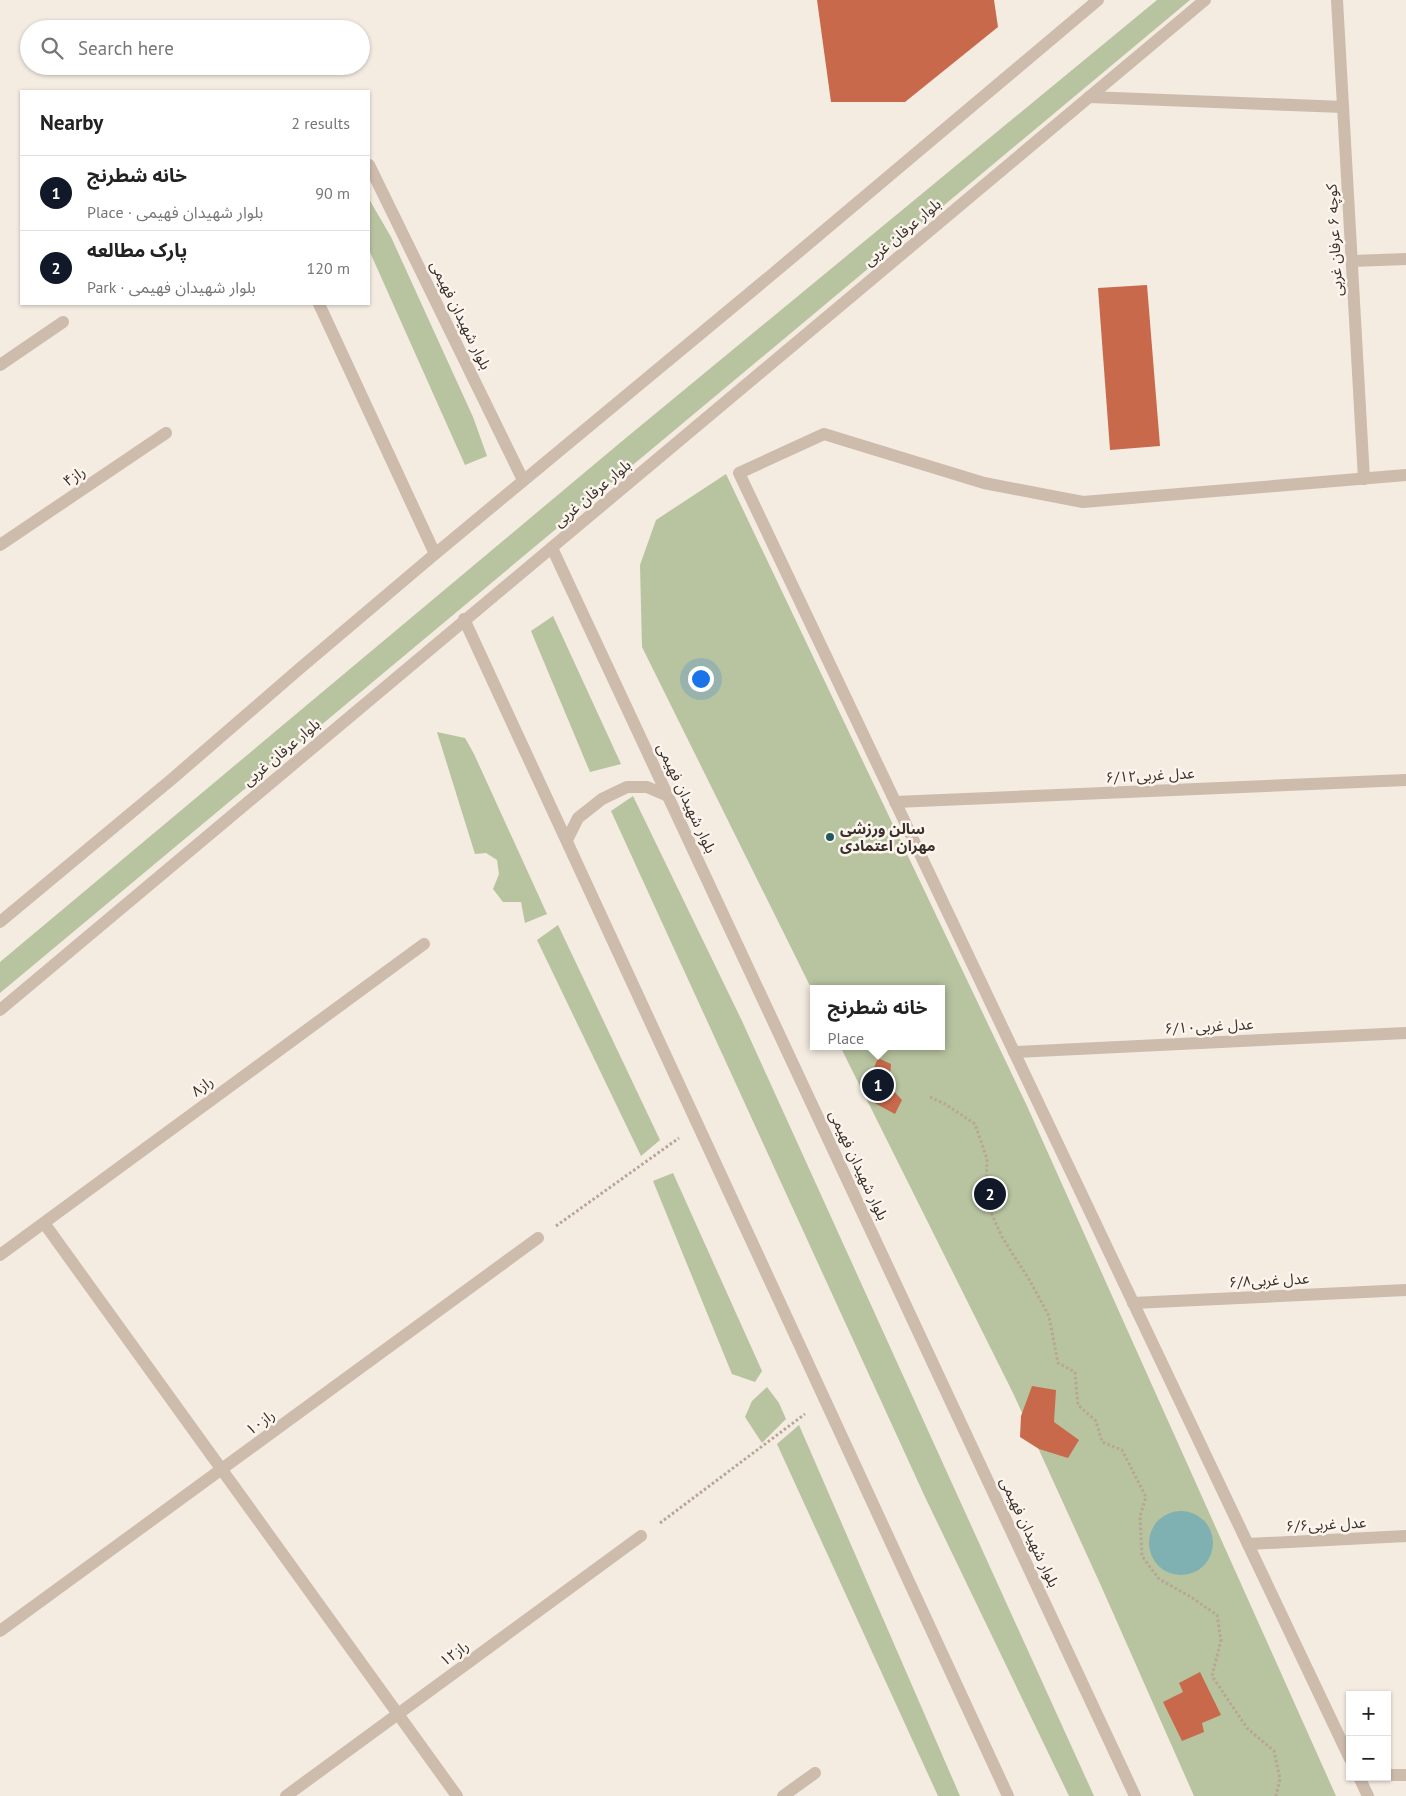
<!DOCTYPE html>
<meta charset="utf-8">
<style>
body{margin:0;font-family:"PT Sans","Noto Sans Arabic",sans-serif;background:#f2f2f2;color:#222}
.controls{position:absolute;right:15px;bottom:15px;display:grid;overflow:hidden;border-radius:0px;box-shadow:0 1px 4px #0004}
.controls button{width:45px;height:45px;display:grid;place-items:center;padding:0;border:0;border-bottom:1px solid #e0e0e0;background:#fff;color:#222;font:25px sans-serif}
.you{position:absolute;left:700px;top:678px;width:18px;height:18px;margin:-12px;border:4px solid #fff;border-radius:50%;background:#1a73e8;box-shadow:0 0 0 8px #1a73e833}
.badge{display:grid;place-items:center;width:32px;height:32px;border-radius:50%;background:#111827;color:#fff;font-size:16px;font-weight:700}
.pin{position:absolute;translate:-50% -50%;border:2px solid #fff;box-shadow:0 1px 5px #0006}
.popup{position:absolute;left:810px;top:985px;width:135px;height:65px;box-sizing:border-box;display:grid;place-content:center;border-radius:0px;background:#fff;filter:drop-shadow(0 1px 4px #0005);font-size:16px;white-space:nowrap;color:#767676}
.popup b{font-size:19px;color:#222}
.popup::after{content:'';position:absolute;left:50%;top:100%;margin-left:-10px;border:10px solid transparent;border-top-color:#fff}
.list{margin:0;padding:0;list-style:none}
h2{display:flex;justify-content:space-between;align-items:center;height:65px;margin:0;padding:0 20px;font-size:21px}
h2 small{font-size:16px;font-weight:400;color:#767676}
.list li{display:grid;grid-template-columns:32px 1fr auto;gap:15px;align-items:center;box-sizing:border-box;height:75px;padding:0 20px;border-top:1px solid #e0e0e0}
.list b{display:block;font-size:19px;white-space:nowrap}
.list p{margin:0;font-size:16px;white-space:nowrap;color:#767676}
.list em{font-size:16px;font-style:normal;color:#767676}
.icon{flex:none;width:28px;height:28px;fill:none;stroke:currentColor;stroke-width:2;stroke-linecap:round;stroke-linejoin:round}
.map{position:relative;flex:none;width:1406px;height:1796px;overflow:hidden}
.search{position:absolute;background:#fff;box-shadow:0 1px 4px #0004;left:20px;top:20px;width:350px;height:55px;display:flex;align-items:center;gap:12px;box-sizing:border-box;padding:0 18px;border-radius:28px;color:#767676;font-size:19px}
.panel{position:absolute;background:#fff;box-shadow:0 1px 4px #0004;left:20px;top:90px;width:350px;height:215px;border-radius:0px}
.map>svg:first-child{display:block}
.green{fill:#b8c4a0}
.water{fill:#7fb0b2}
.building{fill:#c8694b}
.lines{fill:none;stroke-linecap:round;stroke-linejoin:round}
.path{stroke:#b9a596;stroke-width:3;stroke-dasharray:2.5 2.5;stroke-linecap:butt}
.minor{stroke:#cdbbac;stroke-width:12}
.poi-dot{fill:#1f5a5e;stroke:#fbf5ee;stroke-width:2}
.labels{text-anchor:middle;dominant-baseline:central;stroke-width:5;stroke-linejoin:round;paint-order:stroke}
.street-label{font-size:15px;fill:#3b302b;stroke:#fbf5ee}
.poi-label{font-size:15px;font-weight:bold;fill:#3b302b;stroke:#fbf5ee;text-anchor:start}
</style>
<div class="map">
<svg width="1406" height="1796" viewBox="0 0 1406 1796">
<rect width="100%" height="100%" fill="#f4ebe1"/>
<!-- green -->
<g class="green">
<path d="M 1157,0 L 1190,0 L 0,993 L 0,962 L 627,437 Z"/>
<path d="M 369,199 L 391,237 L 473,417 L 487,456 L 465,465 L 369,250 Z"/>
<path d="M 726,474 L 1027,1106 L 1336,1796 L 1194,1796 L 1102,1588 L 1013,1393 L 840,1046 L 942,1046 L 942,989 L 814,989 L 814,994 L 642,647 L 640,565 L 656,520 Z"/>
<path d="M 553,616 L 621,764 L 590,772 L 531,631 Z"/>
<path d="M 437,732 L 465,738 L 474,754 L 547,914 L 525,923 L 521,902 L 503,902 L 493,889 L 499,874 L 497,860 L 486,853 L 475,854 Z"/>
<path d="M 633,796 L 742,1021 L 1094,1796 L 1069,1796 L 925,1497 L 611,811 Z"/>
<path d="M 558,925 L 660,1140 L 641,1156 L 537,940 Z"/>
<path d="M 673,1173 L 762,1371 L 755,1382 L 732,1374 L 653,1181 Z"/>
<path d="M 767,1387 L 779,1403 L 786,1419 L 762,1443 L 745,1417 L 752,1401 Z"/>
<path d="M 799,1425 L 960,1796 L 938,1796 L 777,1444 Z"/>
</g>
<!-- water -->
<circle class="water" cx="1181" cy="1543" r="32"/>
<!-- building -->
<g class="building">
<path d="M 817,0 L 994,0 L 998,27 L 905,102 L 831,102 Z"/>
<path d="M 1147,285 L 1160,446 L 1110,450 L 1098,288 Z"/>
<path d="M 878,1058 L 891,1064 L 889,1086 L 902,1100 L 895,1114 L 867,1099 L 867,1084 Z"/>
<path d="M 1032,1386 L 1056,1390 L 1054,1422 L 1079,1440 L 1068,1458 L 1039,1449 L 1020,1437 L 1021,1416 Z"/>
<path d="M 1200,1672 L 1221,1715 L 1202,1723 L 1204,1732 L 1182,1741 L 1163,1702 L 1183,1692 L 1179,1683 Z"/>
</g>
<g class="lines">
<!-- path -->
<g class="path">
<path d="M 930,1097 L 945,1104 L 975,1124 L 987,1159 L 986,1201 L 1002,1237 L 1030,1281 L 1049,1316 L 1058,1363 L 1075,1372 L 1078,1405 L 1096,1421 L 1102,1442 L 1122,1450 L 1146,1497 L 1140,1516 L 1142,1556 L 1159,1579 L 1191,1597 L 1217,1615 L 1221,1640 L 1212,1676 L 1247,1728 L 1274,1751 L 1280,1779 L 1276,1796"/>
<path d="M 556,1226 L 679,1138"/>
<path d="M 660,1523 L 805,1414"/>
</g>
<!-- minor -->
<g class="minor">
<path d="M 1337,0 L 1364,479"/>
<path d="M 1089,97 L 1343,107"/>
<path d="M 369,165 L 523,480"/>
<path d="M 1352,261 L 1406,259"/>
<path d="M 319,304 L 435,554"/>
<path d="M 0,365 L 63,322"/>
<path d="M 0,545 L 166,433"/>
<path d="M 552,548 L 1135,1796"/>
<path d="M 464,619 L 1008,1796"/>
<path d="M 895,802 L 1406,780"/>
<path d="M 567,840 L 578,818 L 602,799 L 627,787 L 647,787 L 668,796"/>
<path d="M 0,922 L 172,779 L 298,670 L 435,554 L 769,277 L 1098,0"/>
<path d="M 0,1010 L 1205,0"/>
<path d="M 1014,1052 L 1406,1033"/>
<path d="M 44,1223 L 457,1796"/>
<path d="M 0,1255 L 424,944"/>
<path d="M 1133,1303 L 1406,1290"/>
<path d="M 1248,1544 L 1406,1536"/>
<path d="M 0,1631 L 538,1238"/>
<path d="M 1350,1759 L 739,473 L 824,434 L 984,483 L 1083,502 L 1406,475"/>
<path d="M 1387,1775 L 1406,1775"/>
<path d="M 1359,1777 L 1368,1796"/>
<path d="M 286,1796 L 641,1536"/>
<path d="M 783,1796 L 815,1773"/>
</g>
</g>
<!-- markers -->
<circle class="poi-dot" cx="830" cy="837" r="5"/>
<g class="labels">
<!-- street labels -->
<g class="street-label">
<text transform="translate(902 232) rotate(-40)">بلوار عرفان غربی</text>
<text transform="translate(1334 240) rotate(-93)">کوچه ۶ عرفان غربی</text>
<text transform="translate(461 315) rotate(64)">بلوار شهیدان فهیمی</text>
<text transform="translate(74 476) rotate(-34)">راز۴</text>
<text transform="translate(592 493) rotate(-40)">بلوار عرفان غربی</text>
<text transform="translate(281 752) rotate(-40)">بلوار عرفان غربی</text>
<text transform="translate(1150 775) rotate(-3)">۶/۱۲عدل غربی</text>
<text transform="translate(687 798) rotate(65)">بلوار شهیدان فهیمی</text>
<text transform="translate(1209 1026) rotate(-3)">۶/۱۰عدل غربی</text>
<text transform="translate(202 1086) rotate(-36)">راز۸</text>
<text transform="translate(859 1165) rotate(65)">بلوار شهیدان فهیمی</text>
<text transform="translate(1269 1280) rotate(-3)">۶/۸عدل غربی</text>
<text transform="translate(260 1422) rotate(-36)">راز۱۰</text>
<text transform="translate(1326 1524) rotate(-3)">۶/۶عدل غربی</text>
<text transform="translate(1030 1532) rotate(65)">بلوار شهیدان فهیمی</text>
<text transform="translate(454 1653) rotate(-36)">راز۱۲</text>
</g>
<!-- poi labels -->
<g class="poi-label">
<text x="840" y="828">سالن ورزشی<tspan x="840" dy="17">مهران اعتمادی</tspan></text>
</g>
</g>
</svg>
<div class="controls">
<button>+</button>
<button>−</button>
</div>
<div class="you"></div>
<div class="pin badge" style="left:878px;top:1085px">1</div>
<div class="popup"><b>خانه شطرنج</b>Place</div>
<div class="pin badge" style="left:990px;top:1194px">2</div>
<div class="search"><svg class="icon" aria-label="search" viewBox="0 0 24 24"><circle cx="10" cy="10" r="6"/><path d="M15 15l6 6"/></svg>Search here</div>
<section class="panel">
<h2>Nearby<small>2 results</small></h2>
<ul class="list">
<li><span class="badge">1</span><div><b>خانه شطرنج</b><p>Place · بلوار شهیدان فهیمی</p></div><em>90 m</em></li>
<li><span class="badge">2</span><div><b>پارک مطالعه</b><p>Park · بلوار شهیدان فهیمی</p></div><em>120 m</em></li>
</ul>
</section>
</div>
